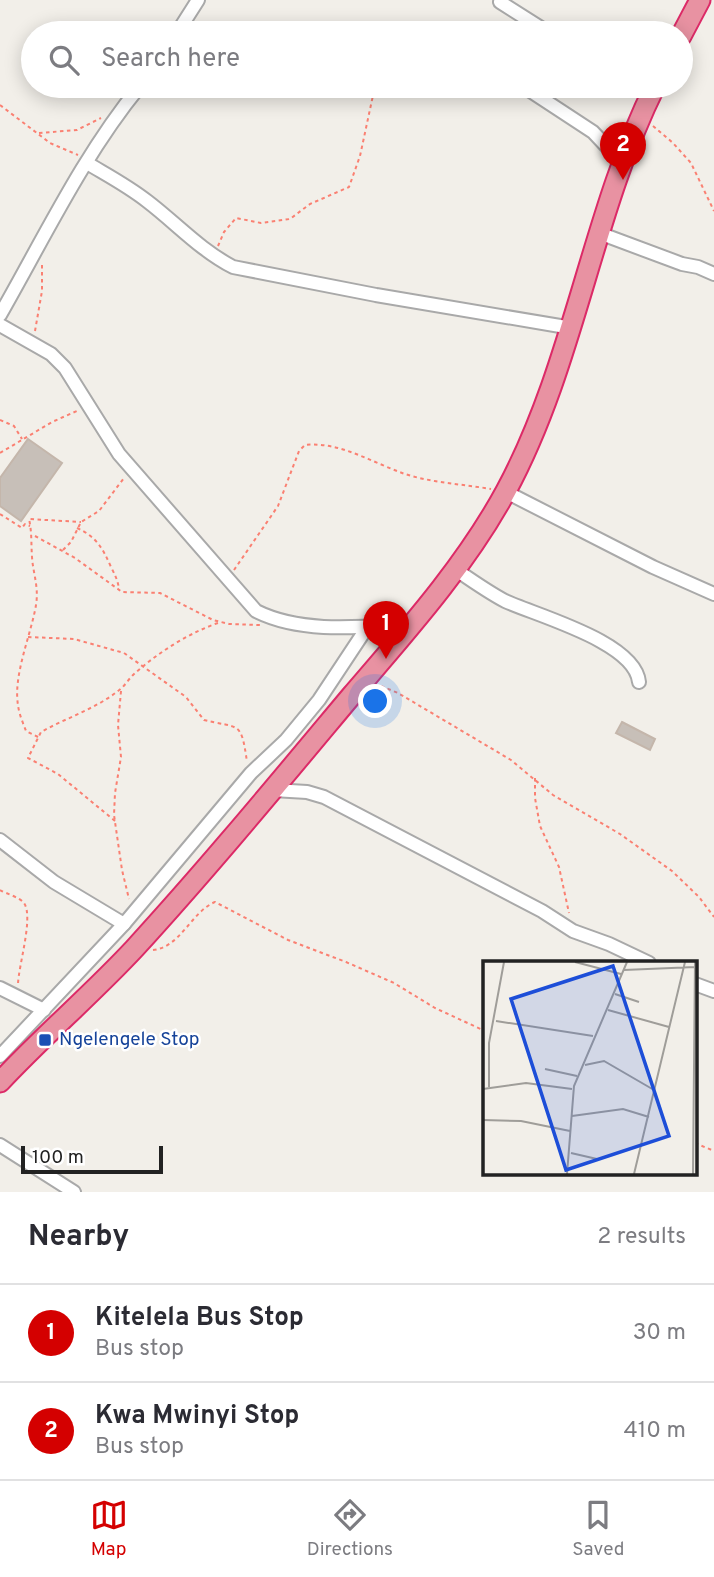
<!DOCTYPE html>
<style>
body{margin:0;font-family:Overpass,sans-serif;background:#f7f7f7;color:#2b2b33}
.scale{position:absolute;left:21px;bottom:18px;width:142px;box-sizing:border-box;padding-left:7px;border:4px solid #222;border-top:0;font-size:19px;line-height:24px;white-space:nowrap;color:#222;-webkit-text-stroke:5px #fff;paint-order:stroke}
.you{position:absolute;left:376px;top:702px;width:24px;height:24px;margin:-18px;border:5px solid #fff;border-radius:50%;background:#1a73e8;box-shadow:0 0 0 10px #1a73e833}
.badge{display:grid;place-items:center;width:46px;height:46px;border-radius:50%;background:#d40000;color:#fff;font-size:23px;font-weight:700}
.pin{position:absolute;translate:-50% -58px;filter:drop-shadow(0 2px 4px #0008)}
.pin::after{content:'';position:absolute;top:37px;width:24px;height:21px;background:inherit;clip-path:polygon(0 0,100% 0,50% 100%)}
.list{margin:0;padding:0;list-style:none}
h2{display:flex;justify-content:space-between;align-items:center;height:91px;margin:0;padding:0 28px;font-size:30px}
h2 small{font-size:23px;font-weight:400;color:#7c7c81}
.list li{display:grid;grid-template-columns:46px 1fr auto;gap:21px;align-items:center;box-sizing:border-box;height:98px;padding:0 28px;border-top:2px solid #e1e1e2}
.list b{display:block;font-size:26px;white-space:nowrap}
.list p{margin:0;font-size:23px;white-space:nowrap;color:#7c7c81}
.list em{font-size:23px;font-style:normal;color:#7c7c81}
.icon{flex:none;width:38px;height:38px;fill:none;stroke:currentColor;stroke-width:2;stroke-linecap:round;stroke-linejoin:round}
.map{position:relative;flex:none;width:714px;height:1192px;overflow:hidden}
.search{position:absolute;background:#fff;box-shadow:0 4px 18px #0003;left:21px;right:21px;top:21px;height:77px;display:flex;align-items:center;gap:18px;box-sizing:border-box;padding:0 24px;border-radius:38px;color:#7c7c81;font-size:26px}
.sheet{height:287px;background:#fff}
nav{display:flex;justify-content:space-around;align-items:center;box-sizing:border-box;height:98px;border-top:2px solid #e1e1e2;background:#fff;font-size:19px;color:#7c7c81}
nav a{display:grid;justify-items:center;gap:4px}
nav .on{color:#d40000}
.map>svg:first-child{display:block}
.building{fill:#c7bfb8;stroke:#c4b6ab;stroke-width:2}
.lines{fill:none;stroke-linecap:round;stroke-linejoin:round}
.minor-casing{stroke:#a9a9a9;stroke-width:16}
.highway-casing{stroke:#dc2a67;stroke-width:23}
.path{stroke:#fa8072;stroke-width:2;stroke-dasharray:3.5 3.5;stroke-linecap:butt}
.minor{stroke:#fff;stroke-width:12}
.highway{stroke:#e892a2;stroke-width:19}
.transit-dot{fill:#1a4fb4;stroke:#fff;stroke-width:2.5}
.labels{text-anchor:middle;dominant-baseline:central;stroke-width:5;stroke-linejoin:round;paint-order:stroke}
.transit-label{font-size:19px;fill:#164399;stroke:#fff;text-anchor:start}
.inset-road{fill:none;stroke:#9f9d99;stroke-width:2}
.view{fill:#1d4ed8;fill-opacity:0.15;stroke:#1d4ed8;stroke-width:3.5}
.inset-edge{fill:none;stroke:#222;stroke-width:3.5}
</style>
<div class="map">
<svg width="714" height="1192" viewBox="0 0 714 1192">
<rect width="100%" height="100%" fill="#f2efe9"/>
<!-- building -->
<g class="building">
<path d="M 28,439 L 62,463 L 21,521 L 0,506 L 0,478 Z"/>
<path d="M 622,722 L 655,739 L 650,750 L 616,733 Z"/>
</g>
<g class="lines">
<!-- minor casing -->
<g class="minor-casing">
<g id="minor">
<path d="M 500,2 L 549,33"/>
<path d="M 177,33 L 198,0"/>
<path d="M 633,86 L 650,96"/>
<path d="M 529,90 L 593,132 L 623,164"/>
<path d="M 87,163 C 107,175 128,186 147,201 C 176,223 200,250 233,267 L 376,295 L 572,328"/>
<path d="M 599,233 L 682,264 L 698,267 L 714,274"/>
<path d="M 0,315 C 44,238 84,154 140,86"/>
<path d="M 0,325 L 51,354 L 65,368 L 119,454 L 256,611 C 302,634 361,627 411,624"/>
<path d="M 506,492 L 653,567 L 714,594"/>
<path d="M 455,569 C 471,580 488,592 505,601 C 538,616 635,642 639,682"/>
<path d="M 273,790 L 307,792 L 324,797 L 542,911 L 573,931 L 609,944 L 649,963"/>
<path d="M 0,840 L 54,882 L 124,924"/>
<path d="M 695,984 L 714,991"/>
<path d="M 0,988 L 44,1010"/>
<path d="M 0,1056 L 124,924 L 251,773 L 286,740 L 319,700 L 368,626"/>
<path d="M 0,1145 L 74,1192"/>
</g>
</g>
<!-- highway casing -->
<g class="highway-casing">
<g id="highway">
<path d="M 681,36 L 700,0"/>
<path d="M 0,1082 C 43,1036 91,995 134,949 C 209,867 280,781 352,695 C 407,631 466,565 506,491 C 575,363 591,215 655,86"/>
</g>
</g>
<!-- path -->
<g class="path">
<path d="M 0,105 L 50,143 L 78,155"/>
<path d="M 653,126 L 673,143 L 691,163 L 714,211"/>
<path d="M 39,133 L 77,130 L 101,118"/>
<path d="M 218,246 L 224,232 L 236,218 L 261,223 L 290,219 L 310,204 L 349,187 L 360,156 L 375,86"/>
<path d="M 35,331 L 42,291 L 42,264"/>
<path d="M 0,420 L 14,426 L 22,439"/>
<path d="M 0,453 L 52,422 L 79,410"/>
<path d="M 0,514 L 22,528 L 25,524 L 30,526"/>
<path d="M 77,528 C 97,537 103,549 111,567 C 115,575 118,581 119,589"/>
<path d="M 35,536 L 75,558 L 122,592 L 160,593 L 213,620 L 229,624 L 260,625"/>
<path d="M 63,550 L 71,542 L 81,522 L 99,511 L 124,478"/>
<path d="M 234,570 L 278,506 L 299,451 L 305,445 C 339,441 373,463 405,474 C 433,483 462,484 491,489"/>
<path d="M 28,637 L 74,639 L 124,653 L 186,697 L 204,720 C 240,729 241,720 247,762"/>
<path d="M 381,686 L 398,693 L 511,760 L 553,795 L 620,834 L 672,871 L 699,897 L 714,917"/>
<path d="M 121,691 L 118,725 L 121,757 L 115,793 L 114,815 L 122,870 L 129,899"/>
<path d="M 38,737 L 26,731 C 23,723 19,714 18,705 C 13,675 31,635 36,605 C 39,587 33,573 32,557 C 31,543 32,532 29,519 L 81,522"/>
<path d="M 535,778 L 535,798 L 540,826 L 559,867 L 569,913"/>
<path d="M 115,821 L 58,774 L 28,758 L 41,732 C 66,718 95,709 118,691 C 124,687 128,680 133,675 C 157,653 190,632 221,622"/>
<path d="M 0,890 C 7,894 19,897 24,903 C 34,917 18,967 18,985"/>
<path d="M 153,950 C 181,947 191,912 215,902 L 288,940 L 346,962 L 394,983 L 435,1008 L 485,1031"/>
<path d="M 695,1143 L 714,1151"/>
</g>
<!-- minor -->
<use href="#minor" class="minor"/>
<!-- highway -->
<use href="#highway" class="highway"/>
</g>
<!-- markers -->
<rect class="transit-dot" x="38" y="1033" width="14" height="14" rx="3.5"/>
<g class="labels">
<!-- transit labels -->
<g class="transit-label">
<text x="59" y="1040">Ngelengele Stop</text>
</g>
</g>
<!-- overview -->
<g transform="translate(483 961)">
<rect width="214" height="214" fill="#f2efe9"/>
<path class="inset-road" d="M 92,1 L 138,13M 141,9 L 212,6M 132,33 L 156,41M 125,49 L 186,66M 13,60 L 110,75M 102,104 L 121,100 L 171,129M 62,108 L 94,115M 6,126 L 6,82 L 21,1M 0,128 L 43,122 L 89,128M 89,155 L 140,148 L 166,156M 0,159 L 38,160 L 87,170M 88,192 L 114,198M 84,213 L 91,125 L 144,1M 151,213 L 202,1M 210,213 L 212,1"/>
<path class="view" d="M 130,5 L 186,175 L 83,209 L 28,38 Z"/>
<rect width="214" height="214" class="inset-edge"/>
</g>
</svg>
<div class="scale">100 m</div>
<div class="you"></div>
<div class="pin badge" style="left:386px;top:659px">1</div>
<div class="pin badge" style="left:623px;top:180px">2</div>
<div class="search"><svg class="icon" aria-label="search" viewBox="0 0 24 24"><circle cx="10" cy="10" r="6"/><path d="M15 15l6 6"/></svg>Search here</div>
</div>
<section class="sheet">
<h2>Nearby<small>2 results</small></h2>
<ul class="list">
<li><span class="badge">1</span><div><b>Kitelela Bus Stop</b><p>Bus stop</p></div><em>30 m</em></li>
<li><span class="badge">2</span><div><b>Kwa Mwinyi Stop</b><p>Bus stop</p></div><em>410 m</em></li>
</ul>
</section>
<nav>
<a class="on"><svg class="icon" aria-label="map" viewBox="0 0 24 24"><path d="M3 6l6-2 6 2 6-2v14l-6 2-6-2-6 2zM9 4v14M15 6v14"/></svg>Map</a>
<a><svg class="icon" aria-label="directions" viewBox="0 0 24 24"><path d="M12 3l9 9-9 9-9-9zM9 14v-3h6M13 9l2 2-2 2"/></svg>Directions</a>
<a><svg class="icon" aria-label="saved" viewBox="0 0 24 24"><path d="M7 4h10v16l-5-4-5 4z"/></svg>Saved</a>
</nav>
